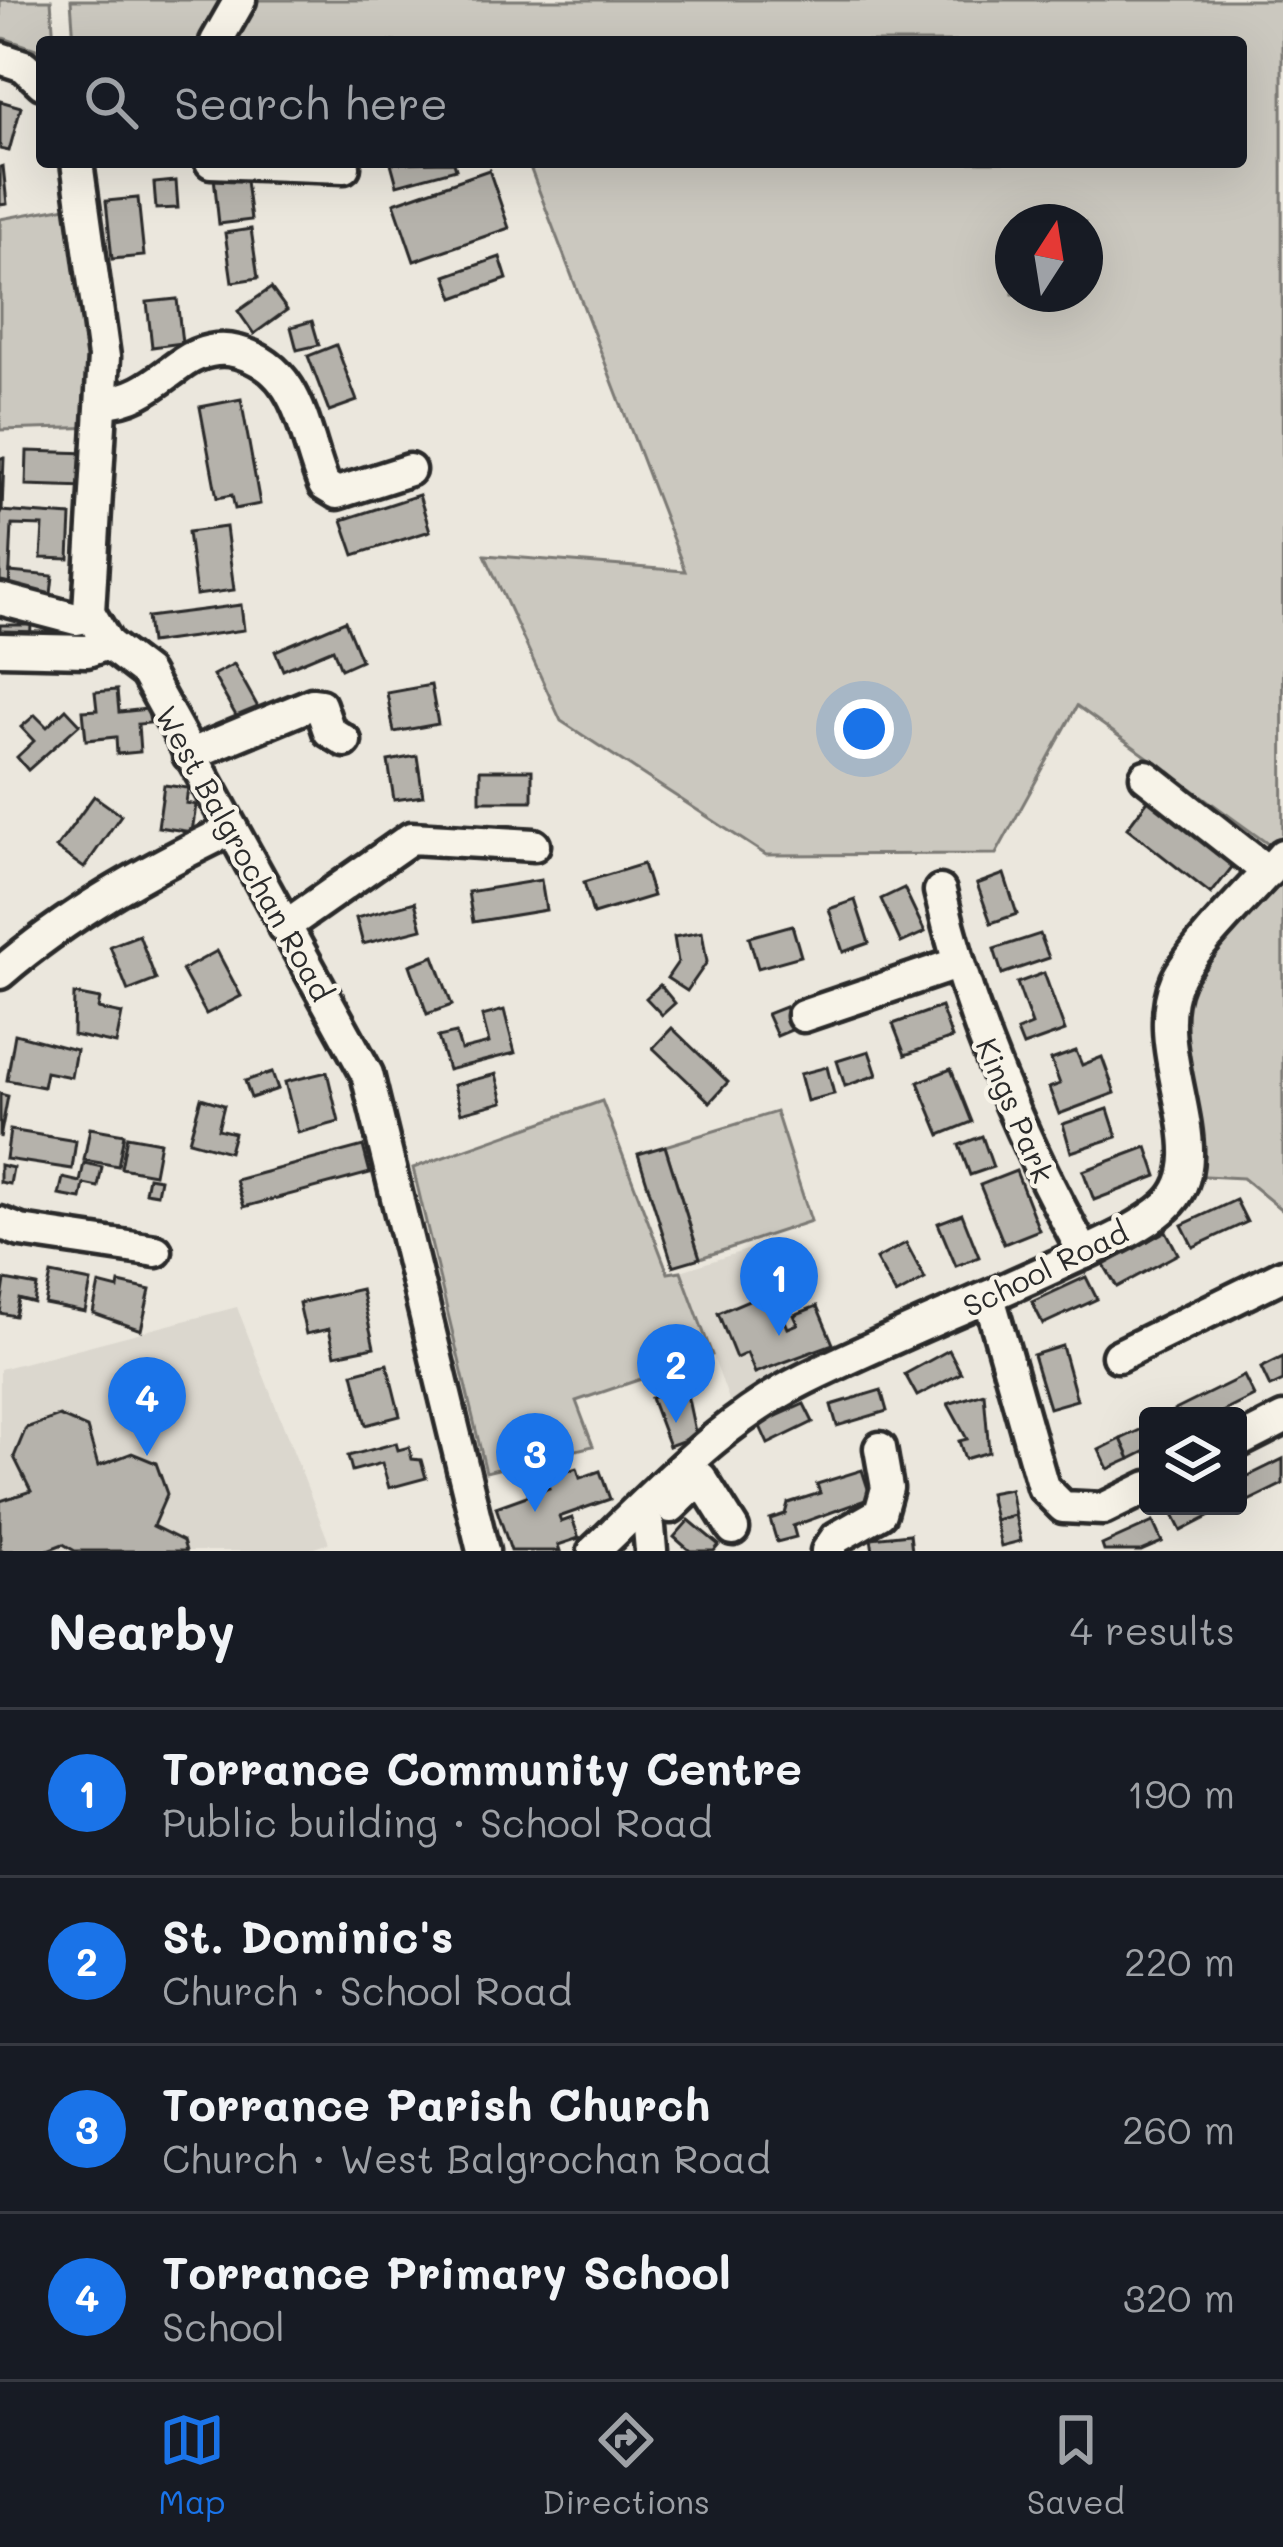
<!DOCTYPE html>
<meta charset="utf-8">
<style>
body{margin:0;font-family:Mali,sans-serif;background:#242831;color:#f1f3f6}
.controls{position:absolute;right:36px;bottom:36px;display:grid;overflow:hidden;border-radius:12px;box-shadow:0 12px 48px #0002}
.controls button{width:108px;height:108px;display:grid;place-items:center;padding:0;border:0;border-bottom:3px solid #363941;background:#171b24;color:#f1f3f6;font:60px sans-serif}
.compass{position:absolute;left:995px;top:204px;width:108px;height:108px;border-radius:50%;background:#171b24;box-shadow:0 12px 48px #0002;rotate:12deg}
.you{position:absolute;left:864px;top:729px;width:42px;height:42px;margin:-30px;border:9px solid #fff;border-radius:50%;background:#1a73e8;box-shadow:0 0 0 18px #1a73e833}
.badge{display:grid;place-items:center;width:78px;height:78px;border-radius:50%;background:#1a73e8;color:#fff;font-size:39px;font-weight:700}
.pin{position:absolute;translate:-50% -99px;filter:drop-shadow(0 3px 6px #0008)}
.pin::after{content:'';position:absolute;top:63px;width:42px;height:36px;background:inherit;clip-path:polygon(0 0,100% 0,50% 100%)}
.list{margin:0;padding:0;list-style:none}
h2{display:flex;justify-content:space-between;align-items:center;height:156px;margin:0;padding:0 48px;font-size:51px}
h2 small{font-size:39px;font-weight:400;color:#9ea1a6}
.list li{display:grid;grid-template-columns:78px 1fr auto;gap:36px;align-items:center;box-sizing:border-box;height:168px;padding:0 48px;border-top:3px solid #363941}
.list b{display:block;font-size:45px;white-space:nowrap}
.list p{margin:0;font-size:39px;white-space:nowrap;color:#9ea1a6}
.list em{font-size:39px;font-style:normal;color:#9ea1a6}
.icon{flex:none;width:66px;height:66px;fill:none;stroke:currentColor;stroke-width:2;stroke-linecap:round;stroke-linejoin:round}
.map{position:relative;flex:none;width:1283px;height:1551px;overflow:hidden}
.search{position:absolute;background:#171b24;box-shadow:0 12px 48px #0002;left:36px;right:36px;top:36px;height:132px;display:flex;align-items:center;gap:30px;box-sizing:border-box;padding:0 42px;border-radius:12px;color:#9ea1a6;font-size:45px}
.sheet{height:828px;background:#171b24}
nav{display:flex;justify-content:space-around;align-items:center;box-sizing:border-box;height:168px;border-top:3px solid #363941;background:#171b24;font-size:33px;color:#9ea1a6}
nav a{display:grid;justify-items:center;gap:6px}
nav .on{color:#1a73e8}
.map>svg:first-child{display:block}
.built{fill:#dbd7ce}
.green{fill:#cbc8bf;stroke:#7b7a75;stroke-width:3;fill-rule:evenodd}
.building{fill:#b5b2ab;stroke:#2b2b2b;stroke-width:3}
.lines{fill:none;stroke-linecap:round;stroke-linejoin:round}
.minor-casing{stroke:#2b2b2b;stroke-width:39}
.minor{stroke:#f7f3e8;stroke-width:30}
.labels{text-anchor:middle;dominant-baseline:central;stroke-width:9;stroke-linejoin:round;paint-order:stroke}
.street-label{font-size:30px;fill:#2b2b2b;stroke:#f7f3e8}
</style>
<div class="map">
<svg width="1283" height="1551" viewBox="0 0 1283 1551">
<rect width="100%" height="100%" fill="#ebe7dd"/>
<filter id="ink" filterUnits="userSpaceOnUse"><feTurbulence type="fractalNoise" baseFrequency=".00833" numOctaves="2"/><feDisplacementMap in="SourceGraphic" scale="24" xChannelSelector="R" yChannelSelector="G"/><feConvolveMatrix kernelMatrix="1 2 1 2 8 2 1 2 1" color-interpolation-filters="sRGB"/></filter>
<g filter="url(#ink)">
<!-- built -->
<g class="built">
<path d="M 765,1244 L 815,1357 L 731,1405 L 681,1271 Z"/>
<path d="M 237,1307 L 329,1543 L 305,1551 L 0,1551 L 0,1369 Z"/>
</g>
<!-- green -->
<g class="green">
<path d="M 0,0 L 51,0 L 54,42 L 42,42 L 42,51 L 0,37 Z"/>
<path d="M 71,0 L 1282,0 L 1283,1211 L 1243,1178 L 1186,1175 L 1157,1060 L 1177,978 L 1282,854 L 1077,706 L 996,854 L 766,855 L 561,721 L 485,555 L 685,571 L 528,162 L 1241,162 L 1241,42 L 74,42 ZM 1013,222 L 1085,222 L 1085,294 L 1013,294 Z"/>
<path d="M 83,204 L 102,427 L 0,430 L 0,219 Z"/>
<path d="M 602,1101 L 668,1273 L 681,1271 L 712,1355 L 576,1401 L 593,1446 L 486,1472 L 413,1168 Z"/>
<path d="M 776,1112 L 811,1221 L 700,1258 L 665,1146 Z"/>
</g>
<!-- building -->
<g class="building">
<path d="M 0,101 L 21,107 L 9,151 L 0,149 Z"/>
<path d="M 454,162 L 456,169 L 397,185 L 391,163 Z"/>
<path d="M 3,166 L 7,204 L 0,205 L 0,167 Z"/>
<path d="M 489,170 L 509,228 L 414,261 L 394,203 Z"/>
<path d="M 245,173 L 251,220 L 219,224 L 214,177 Z"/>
<path d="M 176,181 L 178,208 L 156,209 L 154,183 Z"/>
<path d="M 138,198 L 144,256 L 112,259 L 106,201 Z"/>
<path d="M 251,229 L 258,278 L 232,282 L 225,233 Z"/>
<path d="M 500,257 L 507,279 L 454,298 L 446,276 Z"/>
<path d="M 271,288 L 287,310 L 254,334 L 238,311 Z"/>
<path d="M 177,299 L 182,343 L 152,347 L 147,302 Z"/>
<path d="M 312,321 L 319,345 L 297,350 L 291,327 Z"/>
<path d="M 336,345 L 357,401 L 329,411 L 308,356 Z"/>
<path d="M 241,399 L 260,504 L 235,509 L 232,495 L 217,498 L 200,407 Z"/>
<path d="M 27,451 L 89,453 L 87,487 L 26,485 Z"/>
<path d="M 0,458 L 4,458 L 2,511 L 0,511 Z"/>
<path d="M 419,495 L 430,531 L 354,555 L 342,520 Z"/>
<path d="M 0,511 L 71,516 L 69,559 L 41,558 L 43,526 L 12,525 L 9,589 L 0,589 Z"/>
<path d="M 226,527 L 234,590 L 196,595 L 188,532 Z"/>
<path d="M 10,572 L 53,576 L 51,594 L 9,589 Z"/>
<path d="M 241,605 L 244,630 L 150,643 L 147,617 Z"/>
<path d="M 345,621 L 361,660 L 341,669 L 333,649 L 283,670 L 275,651 Z"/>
<path d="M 0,625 L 31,625 L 30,644 L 0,643 Z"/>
<path d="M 234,664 L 259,709 L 239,721 L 213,675 Z"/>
<path d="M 431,685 L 438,724 L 394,732 L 387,693 Z"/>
<path d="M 117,690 L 119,712 L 148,709 L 150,723 L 138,724 L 140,752 L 117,754 L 116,737 L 86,740 L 83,711 L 97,710 L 95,692 Z"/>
<path d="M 66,709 L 80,724 L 28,770 L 17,757 L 34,741 L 21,727 L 35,715 L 47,727 Z"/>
<path d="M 417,756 L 423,796 L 394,800 L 388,761 Z"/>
<rect x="480" y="770" width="52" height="31"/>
<path d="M 164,785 L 188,788 L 186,803 L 196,805 L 192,832 L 158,827 Z"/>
<path d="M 94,796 L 121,815 L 84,868 L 56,848 Z"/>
<path d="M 1149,799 L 1233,866 L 1211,894 L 1127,828 Z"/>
<path d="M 643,864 L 653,896 L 593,914 L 584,882 Z"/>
<path d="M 1004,874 L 1017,914 L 991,923 L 977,884 Z"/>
<path d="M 541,880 L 546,910 L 473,922 L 468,892 Z"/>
<path d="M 904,888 L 925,932 L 901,943 L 881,899 Z"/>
<path d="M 855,900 L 869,943 L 843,952 L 829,909 Z"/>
<path d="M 415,902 L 422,929 L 363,944 L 356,918 Z"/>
<path d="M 792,925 L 801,956 L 758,968 L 749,937 Z"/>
<path d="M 702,932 L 707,962 L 687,991 L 667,978 L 678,962 L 674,937 Z"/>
<path d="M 1040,934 L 1049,958 L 1002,974 L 994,949 Z"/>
<path d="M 139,935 L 156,980 L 128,991 L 110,946 Z"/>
<path d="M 217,951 L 241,996 L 206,1014 L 182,970 Z"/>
<path d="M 434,956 L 452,1005 L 427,1014 L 410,965 Z"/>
<path d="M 1044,973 L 1065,1031 L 1023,1046 L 1017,1031 L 1032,1025 L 1017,983 Z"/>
<path d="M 660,985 L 675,1003 L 662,1015 L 646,998 Z"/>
<path d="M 74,994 L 100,999 L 98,1009 L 122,1014 L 116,1044 L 73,1035 Z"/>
<path d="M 785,1007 L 794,1029 L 777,1036 L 767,1014 Z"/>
<path d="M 941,1007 L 952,1038 L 905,1055 L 893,1024 Z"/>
<path d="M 504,1010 L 515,1053 L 448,1070 L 438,1037 L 456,1033 L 461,1050 L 489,1043 L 482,1016 Z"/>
<path d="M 672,1028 L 728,1082 L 710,1102 L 653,1048 Z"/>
<path d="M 15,1034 L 76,1050 L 71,1077 L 46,1072 L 43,1087 L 7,1080 Z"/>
<path d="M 869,1051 L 877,1075 L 845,1086 L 837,1061 Z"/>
<path d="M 1076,1051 L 1082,1065 L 1102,1057 L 1115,1093 L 1059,1114 L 1049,1088 L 1060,1084 L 1051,1060 Z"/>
<path d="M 827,1067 L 834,1094 L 807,1101 L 800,1074 Z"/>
<path d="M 951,1069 L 972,1122 L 940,1135 L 918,1082 Z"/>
<path d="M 272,1072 L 278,1089 L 251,1098 L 245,1081 Z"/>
<path d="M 327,1072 L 339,1122 L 298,1133 L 285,1082 Z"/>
<path d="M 496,1074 L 503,1102 L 461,1113 L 454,1085 Z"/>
<path d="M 0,1094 L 8,1096 L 0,1138 Z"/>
<path d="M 201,1098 L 224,1105 L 218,1129 L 234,1133 L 229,1152 L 189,1141 Z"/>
<path d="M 1108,1109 L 1117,1137 L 1071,1152 L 1063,1124 Z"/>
<path d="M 90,1128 L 124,1134 L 118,1166 L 84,1160 Z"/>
<path d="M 10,1130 L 76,1141 L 72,1169 L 6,1159 Z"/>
<path d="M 127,1136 L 160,1142 L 154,1174 L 121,1168 Z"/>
<path d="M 982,1136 L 993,1167 L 970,1175 L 959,1145 Z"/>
<path d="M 363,1146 L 370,1173 L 244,1207 L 236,1180 Z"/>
<path d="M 665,1146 L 700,1258 L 673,1266 L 638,1154 Z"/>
<path d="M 1147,1147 L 1157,1176 L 1094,1200 L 1083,1171 Z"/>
<path d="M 84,1163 L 102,1167 L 98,1187 L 84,1184 L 81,1199 L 59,1195 L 63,1178 L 80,1182 Z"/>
<path d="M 0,1165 L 13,1168 L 10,1184 L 0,1182 Z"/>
<path d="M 1016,1171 L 1039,1230 L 1004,1244 L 980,1185 Z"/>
<path d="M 148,1177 L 160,1179 L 157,1194 L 145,1192 Z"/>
<path d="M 1236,1200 L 1247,1222 L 1193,1247 L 1182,1225 Z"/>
<path d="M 962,1214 L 979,1257 L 956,1266 L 938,1223 Z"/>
<path d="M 1166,1231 L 1178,1254 L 1117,1287 L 1104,1265 Z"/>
<path d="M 906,1243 L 925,1279 L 896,1295 L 876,1259 Z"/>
<path d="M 51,1274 L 91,1282 L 85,1312 L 45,1304 Z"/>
<path d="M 1086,1277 L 1097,1299 L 1043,1324 L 1032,1302 Z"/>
<path d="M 5,1280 L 37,1286 L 34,1303 L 19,1299 L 15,1316 L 0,1313 Z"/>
<path d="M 119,1283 L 150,1290 L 141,1330 L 93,1313 L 99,1284 L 118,1289 Z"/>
<path d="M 361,1289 L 374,1347 L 335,1355 L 329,1329 L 306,1334 L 299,1303 Z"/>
<path d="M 772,1290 L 788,1328 L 798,1324 L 794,1315 L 817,1306 L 833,1344 L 755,1373 L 747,1353 L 736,1358 L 718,1313 Z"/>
<path d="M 1062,1346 L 1077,1400 L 1049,1408 L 1033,1355 Z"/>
<path d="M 949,1350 L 961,1373 L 917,1396 L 905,1374 Z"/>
<path d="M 1283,1357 L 1283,1381 L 1270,1387 L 1261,1368 Z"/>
<path d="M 387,1364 L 400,1416 L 366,1425 L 353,1373 Z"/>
<path d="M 1244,1376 L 1254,1396 L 1214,1416 L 1163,1416 Z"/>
<path d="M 685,1385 L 696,1436 L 669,1446 L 651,1398 Z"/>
<path d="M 881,1390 L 887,1411 L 837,1426 L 831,1405 Z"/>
<path d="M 984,1393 L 989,1452 L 965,1459 L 959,1441 L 967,1439 L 948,1404 Z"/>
<path d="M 804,1404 L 813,1422 L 768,1444 L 759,1424 Z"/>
<path d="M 59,1416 L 87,1428 L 98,1466 L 132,1453 L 156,1463 L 167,1494 L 153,1526 L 183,1541 L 186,1551 L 75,1551 L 63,1544 L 45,1551 L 0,1551 L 0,1501 L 31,1491 L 14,1457 L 26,1428 Z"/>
<path d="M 1142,1429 L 1148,1450 L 1130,1459 L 1121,1439 Z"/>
<path d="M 1121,1439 L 1130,1459 L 1108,1469 L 1099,1450 Z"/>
<path d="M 396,1443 L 398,1450 L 409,1447 L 412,1459 L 421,1460 L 426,1478 L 389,1488 L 382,1463 L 352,1471 L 348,1456 Z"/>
<path d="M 1283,1459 L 1283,1484 L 1242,1504 L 1238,1481 Z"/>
<path d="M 577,1468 L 580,1478 L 600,1471 L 610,1499 L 559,1517 L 561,1522 L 572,1518 L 579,1538 L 558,1545 L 560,1551 L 511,1551 L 496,1507 L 549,1488 L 546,1478 Z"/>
<path d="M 862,1470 L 871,1498 L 793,1526 L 796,1537 L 777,1542 L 770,1519 L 785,1514 L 788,1503 L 820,1493 L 817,1484 Z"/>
<path d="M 1010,1489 L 1015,1515 L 995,1520 L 989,1493 Z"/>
<path d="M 1190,1506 L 1227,1506 L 1227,1507 L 1181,1531 L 1173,1515 Z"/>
<path d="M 1015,1515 L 1021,1541 L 1001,1546 L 995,1520 Z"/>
<path d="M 689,1520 L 719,1545 L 714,1551 L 690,1551 L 674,1537 Z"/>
<path d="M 1153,1522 L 1162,1542 L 1141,1551 L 1104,1551 L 1102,1545 Z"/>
<path d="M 910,1534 L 912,1551 L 873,1551 L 871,1538 Z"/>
</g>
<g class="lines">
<!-- minor casing -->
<g class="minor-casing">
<g id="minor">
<path d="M 216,42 L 240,0"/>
<path d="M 0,58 L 24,66 L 42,83"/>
<path d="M 77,162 L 104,357 L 89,612 L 108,644 L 146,673 L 367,1074 L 483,1551"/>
<path d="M 211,162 L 344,167"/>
<path d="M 102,402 C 137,401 157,381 184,362 C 200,351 220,347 238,352 C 301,369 302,430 324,485 L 337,493 L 409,470"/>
<path d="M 0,599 L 76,619 L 91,616"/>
<path d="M 0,649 L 87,651 L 108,644"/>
<path d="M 189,755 L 312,704 L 320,705 L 329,731 L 345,741"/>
<path d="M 1146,776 L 1268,872"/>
<path d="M 940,891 C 969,1020 1021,1137 1084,1253"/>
<path d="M 284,927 L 411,838 L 534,845"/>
<path d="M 0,973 C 69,913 148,870 230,830"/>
<path d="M 803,1016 L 956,964"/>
<path d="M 0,1223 L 21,1231 L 156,1251"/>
<path d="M 989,1297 L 1043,1487 L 1063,1507 L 1103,1509 L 1148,1487"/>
<path d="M 1118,1356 L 1283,1275"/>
<path d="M 1238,1442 L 1283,1419"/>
<path d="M 671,1507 L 701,1478 L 733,1529"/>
<path d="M 638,1510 L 649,1527 L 651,1551"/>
<path d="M 594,1551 C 661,1488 722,1420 805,1379 C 887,1339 972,1305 1054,1267 C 1089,1250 1137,1232 1166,1206 C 1222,1157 1145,1052 1177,980 C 1192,947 1257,885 1283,855"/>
<path d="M 827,1551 L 836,1538 L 880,1513 L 887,1488 L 880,1448"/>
</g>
</g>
<!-- minor -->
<use href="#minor" class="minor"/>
</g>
</g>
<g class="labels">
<!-- street labels -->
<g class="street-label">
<text transform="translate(245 853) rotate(61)">West Balgrochan Road</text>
<text transform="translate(1016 1110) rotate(67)">Kings Park</text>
<text transform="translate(1045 1268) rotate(-26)">School Road</text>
</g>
</g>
</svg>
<div class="controls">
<button><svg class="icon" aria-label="layers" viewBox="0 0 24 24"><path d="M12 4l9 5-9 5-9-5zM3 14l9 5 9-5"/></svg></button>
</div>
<svg class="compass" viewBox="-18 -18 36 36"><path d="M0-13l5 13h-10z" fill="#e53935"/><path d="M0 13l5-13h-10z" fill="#9ea1a6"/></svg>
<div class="you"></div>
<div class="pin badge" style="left:779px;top:1336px">1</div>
<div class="pin badge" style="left:676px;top:1423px">2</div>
<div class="pin badge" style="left:535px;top:1512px">3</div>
<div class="pin badge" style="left:147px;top:1456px">4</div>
<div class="search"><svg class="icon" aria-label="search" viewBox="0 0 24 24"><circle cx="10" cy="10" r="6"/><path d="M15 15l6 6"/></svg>Search here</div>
</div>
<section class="sheet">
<h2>Nearby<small>4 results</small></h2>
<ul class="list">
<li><span class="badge">1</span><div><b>Torrance Community Centre</b><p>Public building · School Road</p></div><em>190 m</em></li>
<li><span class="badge">2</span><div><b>St. Dominic's</b><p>Church · School Road</p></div><em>220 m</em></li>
<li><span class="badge">3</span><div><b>Torrance Parish Church</b><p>Church · West Balgrochan Road</p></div><em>260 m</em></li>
<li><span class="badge">4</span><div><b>Torrance Primary School</b><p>School</p></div><em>320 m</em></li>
</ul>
</section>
<nav>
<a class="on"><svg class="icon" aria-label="map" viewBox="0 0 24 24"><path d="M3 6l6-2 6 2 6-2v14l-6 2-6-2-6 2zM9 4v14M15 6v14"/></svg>Map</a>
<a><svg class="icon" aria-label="directions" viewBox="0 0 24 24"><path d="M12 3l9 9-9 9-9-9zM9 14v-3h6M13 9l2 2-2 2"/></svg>Directions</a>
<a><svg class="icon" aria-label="saved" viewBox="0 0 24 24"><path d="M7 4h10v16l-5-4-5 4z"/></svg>Saved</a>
</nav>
